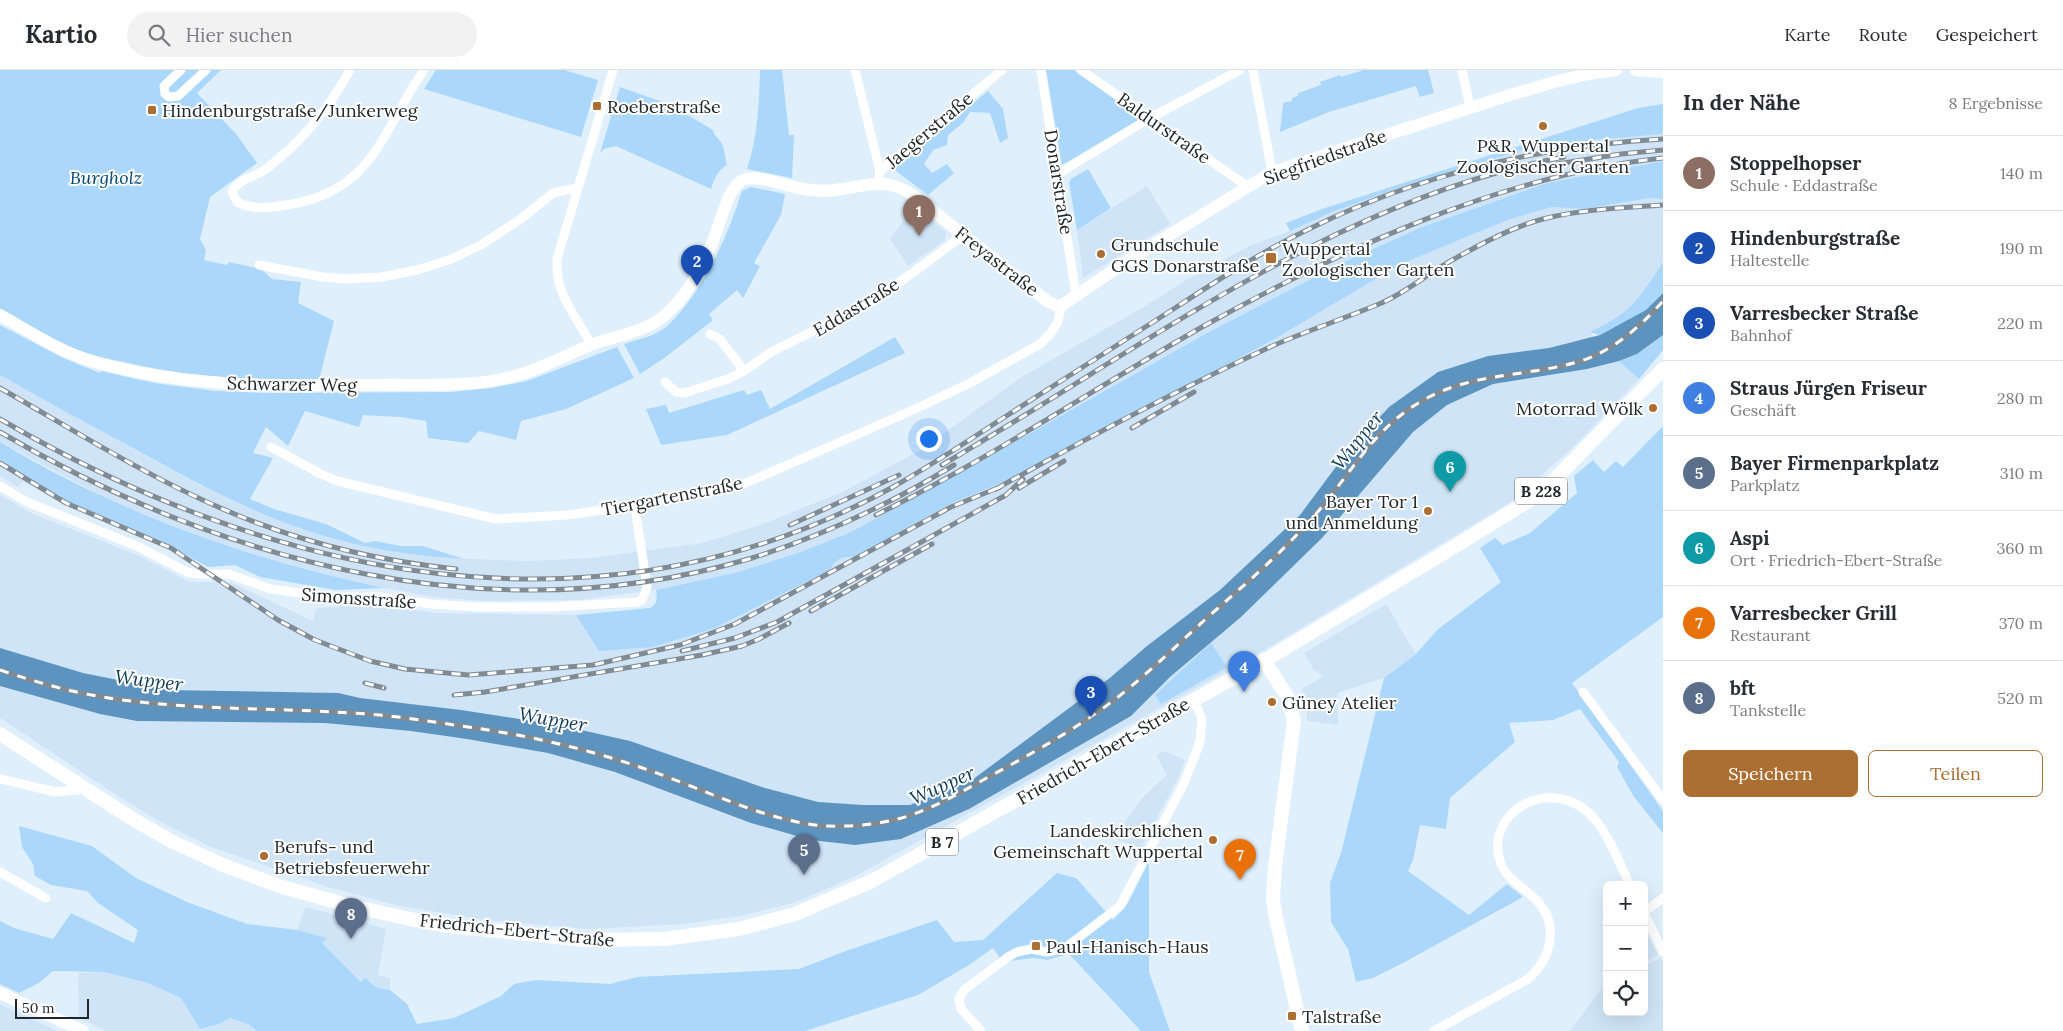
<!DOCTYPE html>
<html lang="de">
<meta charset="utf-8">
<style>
body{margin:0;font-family:Lora,serif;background:#f2f2f3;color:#2b2b33}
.controls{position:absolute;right:15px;bottom:15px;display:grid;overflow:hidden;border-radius:8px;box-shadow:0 5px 20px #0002}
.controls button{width:45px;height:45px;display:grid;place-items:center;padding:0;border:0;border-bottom:1px solid #e1e1e2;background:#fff;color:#2b2b33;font:25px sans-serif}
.scale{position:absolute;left:15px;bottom:12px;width:74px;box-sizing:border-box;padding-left:5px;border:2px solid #21272b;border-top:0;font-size:14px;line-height:18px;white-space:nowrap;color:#21272b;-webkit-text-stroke:4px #fff;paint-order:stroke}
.you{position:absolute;left:928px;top:368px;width:18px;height:18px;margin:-12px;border:4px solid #fff;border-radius:50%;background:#1a73e8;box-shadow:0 0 0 8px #1a73e833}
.badge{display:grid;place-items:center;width:32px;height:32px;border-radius:50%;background:#ab6f32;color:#fff;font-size:16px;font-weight:700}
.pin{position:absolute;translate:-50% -41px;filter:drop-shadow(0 1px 2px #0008)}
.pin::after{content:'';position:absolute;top:26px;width:18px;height:15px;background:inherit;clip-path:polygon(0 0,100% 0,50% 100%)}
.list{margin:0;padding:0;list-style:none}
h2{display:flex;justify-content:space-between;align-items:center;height:65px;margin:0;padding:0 20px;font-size:21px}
h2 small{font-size:16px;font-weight:400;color:#7c7c81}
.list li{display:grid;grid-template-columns:32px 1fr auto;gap:15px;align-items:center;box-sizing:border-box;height:75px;padding:0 20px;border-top:1px solid #e1e1e2}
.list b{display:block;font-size:19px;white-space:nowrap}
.list p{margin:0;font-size:16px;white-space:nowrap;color:#7c7c81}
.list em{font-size:16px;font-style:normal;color:#7c7c81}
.actions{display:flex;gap:10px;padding:15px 20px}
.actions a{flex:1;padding:11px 0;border:1px solid #ab6f32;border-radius:8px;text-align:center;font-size:18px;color:#ab6f32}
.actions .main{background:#ab6f32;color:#fff}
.icon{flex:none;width:28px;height:28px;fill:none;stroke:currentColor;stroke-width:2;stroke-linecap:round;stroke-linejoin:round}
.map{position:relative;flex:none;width:1663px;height:961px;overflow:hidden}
header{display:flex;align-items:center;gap:30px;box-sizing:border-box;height:70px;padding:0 25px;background:#fff;border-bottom:1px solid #e1e1e2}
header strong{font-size:24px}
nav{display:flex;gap:28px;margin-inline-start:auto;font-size:18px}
.search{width:350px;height:45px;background:#f2f2f3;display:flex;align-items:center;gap:12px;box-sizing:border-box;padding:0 18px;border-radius:28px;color:#7c7c81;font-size:19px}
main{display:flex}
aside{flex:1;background:#fff}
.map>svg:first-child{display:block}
.built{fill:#cfe5f7}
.green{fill:#abd7fb}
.water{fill:#5d94bf}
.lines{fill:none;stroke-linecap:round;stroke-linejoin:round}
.street{stroke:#fff;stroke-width:9}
.secondary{stroke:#fff;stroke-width:12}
.primary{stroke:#fff;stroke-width:14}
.rail-casing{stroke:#818b94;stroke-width:5}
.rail{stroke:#fff;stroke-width:3;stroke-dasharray:9;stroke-linecap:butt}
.poi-dot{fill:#ab6f32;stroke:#fff;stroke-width:2}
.labels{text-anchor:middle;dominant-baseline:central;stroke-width:4;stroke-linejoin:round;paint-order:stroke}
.shield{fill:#fff;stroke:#64686b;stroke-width:1}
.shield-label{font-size:16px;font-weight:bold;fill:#21272b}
.poi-label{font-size:18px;fill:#21272b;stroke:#fff;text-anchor:start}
.street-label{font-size:18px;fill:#21272b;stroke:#fff}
.park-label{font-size:18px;font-style:italic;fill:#004872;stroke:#fff}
.water-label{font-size:19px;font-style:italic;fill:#0e3a57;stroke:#fff}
</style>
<header>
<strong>Kartio</strong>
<div class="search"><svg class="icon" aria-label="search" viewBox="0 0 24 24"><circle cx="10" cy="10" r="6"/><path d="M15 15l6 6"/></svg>Hier suchen</div>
<nav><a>Karte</a><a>Route</a><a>Gespeichert</a></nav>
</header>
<main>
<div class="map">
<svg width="1663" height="961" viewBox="0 0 1663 961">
<rect width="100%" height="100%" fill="#e0effc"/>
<!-- built -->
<g class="built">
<path d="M 1663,64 L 1663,91 L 1547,113 L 1422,157 L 1344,192 L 1207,263 L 967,399 L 849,463 L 795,484 L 734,503 L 656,520 L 578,530 L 485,531 L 433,527 L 352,512 L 275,492 L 219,474 L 113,432 L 0,372 L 0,305 L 190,410 L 246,437 L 320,464 L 445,488 L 527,491 L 591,488 L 702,473 L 760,455 L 842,422 L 921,380 L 1020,308 L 1147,235 L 1186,210 L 1249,176 L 1290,161 L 1332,142 L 1404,116 L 1523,80 L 1593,70 Z"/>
<path d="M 1147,116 L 1170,154 L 1083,208 L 1077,160 Z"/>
<path d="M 1649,128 L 1663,129 L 1663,192 L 1644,222 L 1629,240 L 1610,253 L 1589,262 L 1639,309 L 1571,379 L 1514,430 L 1263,581 L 852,808 L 793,833 L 740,846 L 685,854 L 587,859 L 485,850 L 395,835 L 325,816 L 211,777 L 162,753 L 113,723 L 0,648 L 0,425 L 33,444 L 140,486 L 190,512 L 216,512 L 225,518 L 230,512 L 313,551 L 316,538 L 383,535 L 435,543 L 576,545 L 715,558 L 830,500 L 835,490 L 952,433 L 1023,404 L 1270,272 L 1286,249 L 1399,195 L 1510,149 L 1552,137 L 1584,139 Z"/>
<path d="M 914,137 L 945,161 L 946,165 L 944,171 L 908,196 L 890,169 Z"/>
<path d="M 0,390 L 35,412 L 32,417 L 23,411 L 18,417 L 0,406 Z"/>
<path d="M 1386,534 L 1416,584 L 1384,608 L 1337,623 L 1338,655 L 1307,651 L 1307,639 L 1302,619 L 1322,607 L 1318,601 L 1315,602 L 1304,583 Z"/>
<path d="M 1164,681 L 1185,690 L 1177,710 L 1141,778 L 1113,768 L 1142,728 L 1167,705 L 1156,685 Z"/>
<path d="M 306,837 L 386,859 L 378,905 L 390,908 L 390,920 L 378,918 L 370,910 L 362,912 L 322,873 L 326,868 L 297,860 Z"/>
<path d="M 1644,859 L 1658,885 L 1645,892 L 1644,890 Z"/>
<path d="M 1661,888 L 1663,892 L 1663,961 L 1570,961 L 1603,917 L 1607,916 L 1607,942 L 1644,942 L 1644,896 Z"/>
<path d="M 104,902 L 148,913 L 182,928 L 200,959 L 219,954 L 230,948 L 248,954 L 257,961 L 106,961 L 79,948 L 78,903 Z"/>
<path d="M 0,934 L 49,957 L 57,961 L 0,961 Z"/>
</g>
<!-- green -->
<g class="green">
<path d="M 0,0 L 221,0 L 197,23 L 236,64 L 257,93 L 210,127 L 200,169 L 206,180 L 204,190 L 227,195 L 229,192 L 261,199 L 272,209 L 301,212 L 298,233 L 334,251 L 319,310 C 256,310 195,308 133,294 C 115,290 96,287 78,280 C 51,270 26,254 0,241 Z"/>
<path d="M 436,0 L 564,0 L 598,10 L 581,67 L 424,19 Z"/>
<path d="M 760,0 L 782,0 L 789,65 L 794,65 L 792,108 L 747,99 C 758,66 759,34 760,0 Z"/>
<path d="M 1046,0 L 1074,0 L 1140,46 L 1140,49 L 1062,95 Z"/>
<path d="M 1364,0 L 1428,0 L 1434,23 L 1420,27 L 1416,16 L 1329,42 L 1280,62 L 1283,33 L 1292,31 L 1292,28 L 1298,26 L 1298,23 L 1321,15 L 1320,12 L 1340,5 L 1341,7 Z"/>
<path d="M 620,17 L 671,35 L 713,60 C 714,66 719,68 722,74 C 725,80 725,88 727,95 C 718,100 714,109 711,119 L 616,76 L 604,79 L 600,83 Z"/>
<path d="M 988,21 L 1003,39 L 1008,68 L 1000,73 L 990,43 L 970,42 L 963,53 L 948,65 L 947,75 L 933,80 L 924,94 L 932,103 L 947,94 L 954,103 L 928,125 L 896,101 L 896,97 Z"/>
<path d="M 1663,34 L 1663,64 L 1593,70 L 1523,80 L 1404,116 L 1332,142 L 1290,161 L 1286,153 L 1322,139 L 1638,38 Z"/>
<path d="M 1663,91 L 1663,129 L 1649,128 L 1584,139 L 1552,137 L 1510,149 L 1399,195 L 1271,271 L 1023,404 L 952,433 L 854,487 C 841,486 836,489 830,500 L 715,558 L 653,577 L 599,581 L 576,545 L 650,538 C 658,534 657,528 656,520 L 734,503 L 795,484 L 849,463 L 967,399 L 1207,263 L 1344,192 L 1422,157 L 1547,113 Z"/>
<path d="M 1088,99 L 1111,138 L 1077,160 L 1069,113 L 1071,109 Z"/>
<path d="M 751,117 L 785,124 L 781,145 L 754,193 L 760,196 L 743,228 L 737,220 L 709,244 L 713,250 L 663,289 L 640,304 L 624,274 C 636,270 652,267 663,259 C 673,252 682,240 689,231 C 714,197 729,161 742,121 Z"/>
<path d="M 1663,192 L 1663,223 L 1646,240 L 1600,265 L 1589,262 C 1631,244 1639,229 1663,192 Z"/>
<path d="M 0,255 L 63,288 L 100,303 L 101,301 L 154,313 L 215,321 L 267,323 L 451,322 L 491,318 L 527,311 L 617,277 L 634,308 L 566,339 L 521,351 L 516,370 L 479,361 L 468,373 L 428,368 L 426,351 L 400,347 L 363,345 L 359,357 L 305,341 L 288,376 L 266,357 L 253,383 L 273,388 L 250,429 L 274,439 L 326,454 L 365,473 L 375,471 L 401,476 L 423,476 L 464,489 C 428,487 390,482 355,474 C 275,456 203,417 133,378 C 88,354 44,330 0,305 Z"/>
<path d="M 1663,265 L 1663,280 L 1639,309 L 1619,291 L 1637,284 Z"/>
<path d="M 895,267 L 905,283 L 727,365 L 661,375 L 646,339 L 666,335 L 669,343 L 744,320 L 747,325 L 761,320 L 770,339 Z"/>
<path d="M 1663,356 L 1663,547 L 1572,613 L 1663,741 L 1663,763 L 1634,727 L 1617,697 L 1619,692 L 1580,639 L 1553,650 L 1509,653 L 1515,672 L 1450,728 L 1446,759 L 1420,755 L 1413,790 L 1408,801 L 1469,845 L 1507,814 L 1523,827 L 1401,894 L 1373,908 L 1356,912 L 1348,879 L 1331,852 L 1330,813 L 1341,783 L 1384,608 L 1416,584 L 1437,560 L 1501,512 L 1480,478 L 1495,468 L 1503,475 L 1530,463 L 1577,423 L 1574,406 L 1593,390 L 1604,402 L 1616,391 L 1623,397 Z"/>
<path d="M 0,372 C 119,443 249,490 384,518 L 336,520 L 260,507 L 235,495 L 208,497 L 161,471 L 73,435 L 49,422 L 0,390 Z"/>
<path d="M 1211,573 L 1227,597 L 1161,634 L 1155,625 Z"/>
<path d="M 19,756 L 92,776 L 136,808 L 187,832 L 247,854 L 297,860 L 327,868 L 322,873 L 361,912 L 365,908 L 378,918 L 390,920 L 407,934 L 417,954 L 454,948 L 501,926 L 514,914 L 536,910 L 610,914 L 637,907 L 799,899 L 843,882 L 937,850 L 954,872 L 983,870 L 1057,803 L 1076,808 L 1113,850 L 1127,835 L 1149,791 L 1149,902 L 1170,961 L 1141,961 L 1069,884 L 1047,890 L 1034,888 L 1003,892 L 993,878 L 969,895 L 918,925 L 805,961 L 257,961 L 248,954 L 230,948 L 219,954 L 200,959 L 181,928 L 148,913 L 104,902 L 53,901 L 39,913 L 19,923 L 0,914 L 0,851 L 14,858 L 53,869 L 71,843 L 134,873 L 138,860 L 98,833 L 87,821 L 51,815 L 35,806 L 33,794 L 22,777 Z"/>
</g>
<!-- water -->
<path class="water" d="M 1663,223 L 1663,265 L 1637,284 L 1619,291 L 1587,299 L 1493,314 L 1447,335 L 1413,362 L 1322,468 L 1241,547 L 1170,607 L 1131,646 L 969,739 L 901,769 L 855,775 L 811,770 L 751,753 L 615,702 L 548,683 L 467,669 L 411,661 L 325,653 L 137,651 L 100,644 L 0,616 L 0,578 L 83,603 L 168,620 L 338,623 L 360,628 L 461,640 L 559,655 L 630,671 L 765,718 L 818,732 L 863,735 L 910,735 L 972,710 L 1111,607 L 1147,576 L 1220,520 L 1300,445 L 1344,386 L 1389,337 L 1438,302 L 1488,286 L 1549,278 L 1600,265 L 1646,240 Z"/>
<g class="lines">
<!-- street -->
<g class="street">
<path d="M 181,0 L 164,16 L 165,24 L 169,27 L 178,26 L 206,0"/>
<path d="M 350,0 C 329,38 299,75 263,101 C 253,107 236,111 232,122 L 237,132 C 252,140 270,138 286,135 C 374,122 381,62 424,0"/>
<path d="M 855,0 L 880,101 L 879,107"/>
<path d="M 1041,0 L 1076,225"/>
<path d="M 1081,0 L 1247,116"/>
<path d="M 1253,0 L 1272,102"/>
<path d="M 1462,0 L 1470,37"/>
<path d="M 880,101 L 1002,0"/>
<path d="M 1058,104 L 1150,48 L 1240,0"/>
<path d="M 259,195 L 323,207 L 346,209 L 382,207 L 417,200 L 449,190 L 481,175 L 521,149 L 553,123 L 576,118"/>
<path d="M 710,264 L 720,269 L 744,301"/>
<path d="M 591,275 C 576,244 555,226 557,189 L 613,0"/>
<path d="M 665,312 L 676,322 L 684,323 L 728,309 L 744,301 L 771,282 L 847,244 L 900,212 L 964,165"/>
<path d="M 271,377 L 321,404 L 337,411 L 496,449 L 567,445 L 639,435 L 649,431 L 737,417 L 913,340 L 970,313 L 1040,274 L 1050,264 L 1058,252 L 1061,236"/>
<path d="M 0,416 L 27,432 L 137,476 L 187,502 L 199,504 L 229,504 L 270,519 L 330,527 L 382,527 L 431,534 L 477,537 L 550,537 L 637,532 L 642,530 L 647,517 L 637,451 L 636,442 L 639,435"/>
<path d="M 1583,622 L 1663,730"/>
<path d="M 0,709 L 56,722 L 86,719"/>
<path d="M 0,802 L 46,828"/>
<path d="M 1644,842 L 1663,828"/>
<path d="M 1644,843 L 1663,882"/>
<path d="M 981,961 L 961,939 L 959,929 L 964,920 L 1008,887 L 1017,882 L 1031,879 L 1047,882 L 1065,878 L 1120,836 L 1184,713 L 1197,680 L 1200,671 L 1202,649 L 1194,630"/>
<path d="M 1434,961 L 1528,909 C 1552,888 1560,853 1535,829 C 1524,817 1507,810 1501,794 C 1486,755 1524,721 1562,729 C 1601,737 1614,783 1630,815"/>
</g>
<!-- secondary -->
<g class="secondary">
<path d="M 1636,0 L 1663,2"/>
<path d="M 0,245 C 29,261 60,282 92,291 C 183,318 279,316 373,315 C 417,314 464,318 507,308 C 537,301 564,286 593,274 C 616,266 645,262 664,246 C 684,229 700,202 710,178 C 718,163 727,116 743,110 C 758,104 782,115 798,118 C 810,120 822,122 834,120 C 866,117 882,105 913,125 L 1047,231 L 1057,236 L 1061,236 L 1127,191 L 1272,102 L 1510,25 L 1558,11 L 1588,4 L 1616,0"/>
<path d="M 0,923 L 83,961"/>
</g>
<!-- primary -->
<g class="primary">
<path d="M 1264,590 L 1288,628 L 1294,651 L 1275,796 L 1273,830 L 1276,848 L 1302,961"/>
<path d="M 0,664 L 131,748 L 171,771 L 223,795 L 279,816 L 351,836 L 410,849 L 449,856 L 585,870 L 664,869 L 739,859 L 795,844 L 872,811 L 1267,589 L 1439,486 L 1527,432 L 1551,413 L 1663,299"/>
</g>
<!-- rail casing -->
<g class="rail-casing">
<g id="rail">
<path d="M 1557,94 L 1621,84 L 1663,80"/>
<path d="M 0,318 C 77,362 154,411 237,445 C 307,474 380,491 456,499"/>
<path d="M 0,349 C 275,510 601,578 893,417 C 930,396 965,373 1000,350 C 1058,313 1117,275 1175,238 C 1218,210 1261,182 1307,160 C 1417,105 1540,76 1663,69"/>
<path d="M 1132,358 L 1194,322"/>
<path d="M 0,362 C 226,495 495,565 752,488 C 822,466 890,434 954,395"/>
<path d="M 0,393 L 66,433 L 171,478 L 278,550 L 315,570 L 370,591 L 405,599 L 468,605 L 593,595 L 680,575 L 735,554 L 951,437 L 1000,417"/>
<path d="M 942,395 C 1140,280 1334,130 1564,87"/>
<path d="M 1019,418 L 1064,391"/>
<path d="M 996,419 C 1085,369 1177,320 1270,277 C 1306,261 1343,249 1379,234 C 1406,223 1428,203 1454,189 C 1481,174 1512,157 1543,149 C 1582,139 1623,138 1663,135"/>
<path d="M 876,445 C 988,390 1093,319 1202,257 C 1342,179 1502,105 1663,88"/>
<path d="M 790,455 L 899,405"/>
<path d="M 811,541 L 932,474"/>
<path d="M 682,581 L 735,568 L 777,552 L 1006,425 L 1023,409"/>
<path d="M 0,600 C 27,609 53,617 81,623 C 169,641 262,637 352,643 C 396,645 439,653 482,659 C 541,668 598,682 654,702 C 707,721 767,751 824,756 C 848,757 874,755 898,749 C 928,741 956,725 983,710 C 1029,685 1077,659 1118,627 C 1150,602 1179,573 1209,546 C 1242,517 1275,489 1305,456 C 1337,423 1361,379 1396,349 C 1456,299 1512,311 1581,291 C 1614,280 1640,257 1663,231"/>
<path d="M 365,613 L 384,618"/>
<path d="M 454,625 L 485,622 L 702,585 L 742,576 L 759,569 L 789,553"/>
</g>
</g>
<!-- rail -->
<use href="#rail" class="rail"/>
</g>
<!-- markers -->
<g class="poi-dot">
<rect x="592" y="31" width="10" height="10" rx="2.5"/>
<rect x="147" y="35" width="10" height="10" rx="2.5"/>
<circle cx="1543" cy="56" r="5"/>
<circle cx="1101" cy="184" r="5"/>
<rect x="1265" y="182" width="12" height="12" rx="2.5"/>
<circle cx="1653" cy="338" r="5"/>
<circle cx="1428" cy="441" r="5"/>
<circle cx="1272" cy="632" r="5"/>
<circle cx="1213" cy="770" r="5"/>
<circle cx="264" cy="786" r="5"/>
<rect x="1031" y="871" width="10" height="10" rx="2.5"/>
<rect x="1287" y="941" width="10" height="10" rx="2.5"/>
</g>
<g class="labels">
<!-- shield labels -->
<g class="shield">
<rect x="1515" y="407.5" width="52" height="27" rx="4"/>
<rect x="926" y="758.5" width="32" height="27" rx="4"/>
</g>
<g class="shield-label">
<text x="1541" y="421">B 228</text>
<text x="942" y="772">B 7</text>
</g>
<!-- poi labels -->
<g class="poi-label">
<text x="607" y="36">Roeberstraße</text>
<text x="162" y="40">Hindenburgstraße/Junkerweg</text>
<text x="1543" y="75" text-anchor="middle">P&amp;R, Wuppertal<tspan x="1543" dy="21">Zoologischer Garten</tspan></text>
<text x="1111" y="174">Grundschule<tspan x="1111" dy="21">GGS Donarstraße</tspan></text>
<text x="1282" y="178">Wuppertal<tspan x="1282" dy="21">Zoologischer Garten</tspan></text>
<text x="1643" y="338" text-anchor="end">Motorrad Wölk</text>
<text x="1418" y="431" text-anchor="end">Bayer Tor 1<tspan x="1418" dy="21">und Anmeldung</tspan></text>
<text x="1282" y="632">Güney Atelier</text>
<text x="1203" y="760" text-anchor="end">Landeskirchlichen<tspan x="1203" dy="21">Gemeinschaft Wuppertal</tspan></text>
<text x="274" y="776">Berufs- und<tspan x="274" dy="21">Betriebsfeuerwehr</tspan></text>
<text x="1046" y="876">Paul-Hanisch-Haus</text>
<text x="1302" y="946">Talstraße</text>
</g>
<!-- street labels -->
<g class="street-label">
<text transform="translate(1164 58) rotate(35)">Baldurstraße</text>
<text transform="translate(929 60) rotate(-40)">Jaegerstraße</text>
<text transform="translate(1325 87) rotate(-20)">Siegfriedstraße</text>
<text transform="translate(1059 112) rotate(81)">Donarstraße</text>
<text transform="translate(997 191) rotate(38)">Freyastraße</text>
<text transform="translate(856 237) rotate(-31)">Eddastraße</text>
<text transform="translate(292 314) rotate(1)">Schwarzer Weg</text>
<text transform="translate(672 426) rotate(-11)">Tiergartenstraße</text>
<text transform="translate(359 528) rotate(4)">Simonsstraße</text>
<text transform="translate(1103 681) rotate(-30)">Friedrich-Ebert-Straße</text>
<text transform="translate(517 860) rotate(6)">Friedrich-Ebert-Straße</text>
</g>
<!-- park labels -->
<g class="park-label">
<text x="106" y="107">Burgholz</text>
</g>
<!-- water labels -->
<g class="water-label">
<text transform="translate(1357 370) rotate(-51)">Wupper</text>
<text transform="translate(149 610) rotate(7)">Wupper</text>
<text transform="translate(553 649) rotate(10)">Wupper</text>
<text transform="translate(942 715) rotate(-24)">Wupper</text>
</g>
</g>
</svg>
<div class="controls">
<button>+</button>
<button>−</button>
<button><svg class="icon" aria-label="locate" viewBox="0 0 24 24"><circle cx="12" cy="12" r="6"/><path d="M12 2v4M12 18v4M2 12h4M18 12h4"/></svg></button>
</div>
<div class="scale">50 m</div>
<div class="you"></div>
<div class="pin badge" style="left:919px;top:166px;background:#8d6e63">1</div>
<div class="pin badge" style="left:697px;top:216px;background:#1a4fb4">2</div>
<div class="pin badge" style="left:1091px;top:647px;background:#1a4fb4">3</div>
<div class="pin badge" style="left:1244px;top:622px;background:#3f7fe0">4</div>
<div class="pin badge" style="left:804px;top:805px;background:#5c6f8a">5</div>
<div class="pin badge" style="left:1450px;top:422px;background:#0f9aa8">6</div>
<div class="pin badge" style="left:1240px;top:810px;background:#e8710a">7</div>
<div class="pin badge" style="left:351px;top:869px;background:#5c6f8a">8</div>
</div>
<aside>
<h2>In der Nähe<small>8 Ergebnisse</small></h2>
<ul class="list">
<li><span class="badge" style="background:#8d6e63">1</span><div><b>Stoppelhopser</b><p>Schule · Eddastraße</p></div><em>140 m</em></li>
<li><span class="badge" style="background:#1a4fb4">2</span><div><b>Hindenburgstraße</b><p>Haltestelle</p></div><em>190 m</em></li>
<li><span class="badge" style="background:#1a4fb4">3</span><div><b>Varresbecker Straße</b><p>Bahnhof</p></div><em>220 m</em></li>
<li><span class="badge" style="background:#3f7fe0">4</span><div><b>Straus Jürgen Friseur</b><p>Geschäft</p></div><em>280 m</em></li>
<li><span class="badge" style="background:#5c6f8a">5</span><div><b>Bayer Firmenparkplatz</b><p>Parkplatz</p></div><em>310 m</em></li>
<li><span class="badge" style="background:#0f9aa8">6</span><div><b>Aspi</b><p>Ort · Friedrich-Ebert-Straße</p></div><em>360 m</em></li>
<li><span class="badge" style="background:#e8710a">7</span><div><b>Varresbecker Grill</b><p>Restaurant</p></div><em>370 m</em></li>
<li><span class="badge" style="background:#5c6f8a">8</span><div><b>bft</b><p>Tankstelle</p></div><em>520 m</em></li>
</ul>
<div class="actions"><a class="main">Speichern</a><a>Teilen</a></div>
</aside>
</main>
